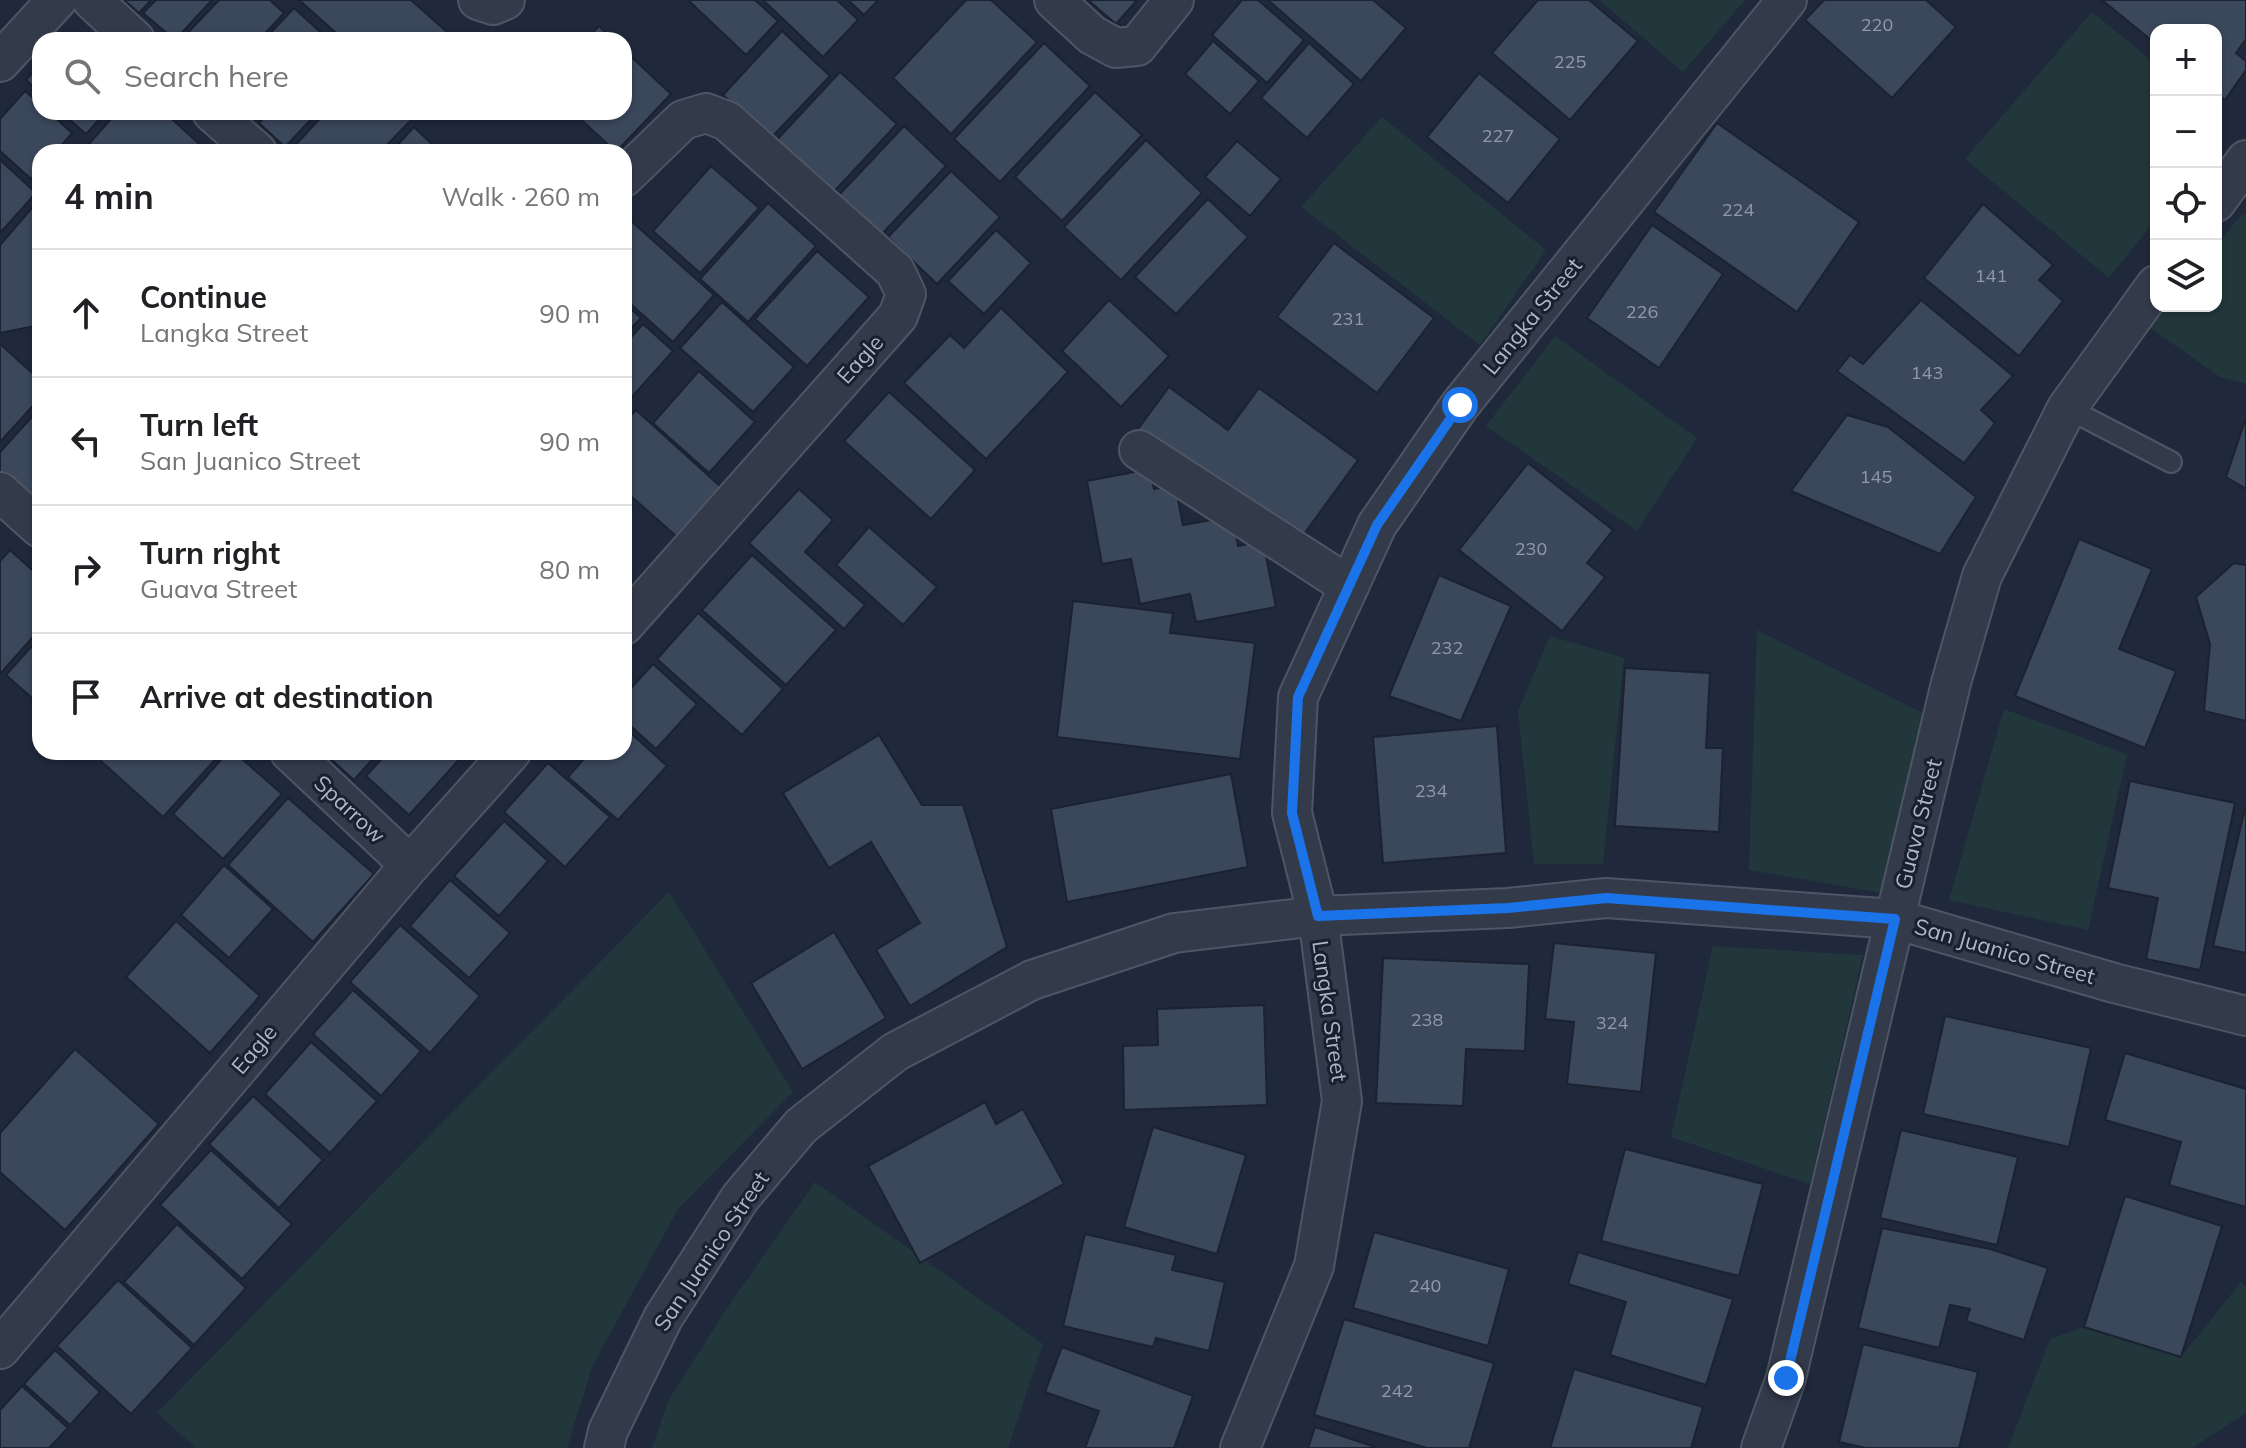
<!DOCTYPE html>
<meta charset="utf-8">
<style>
body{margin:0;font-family:Mulish,sans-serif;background:#f6f6f6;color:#202124}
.controls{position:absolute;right:24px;top:24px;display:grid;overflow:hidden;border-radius:16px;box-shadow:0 2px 6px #0004}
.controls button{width:72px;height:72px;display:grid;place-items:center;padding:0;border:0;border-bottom:2px solid #e0e0e0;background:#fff;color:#202124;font:40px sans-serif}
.stop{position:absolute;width:24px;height:24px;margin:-18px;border:6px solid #1a73e8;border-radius:50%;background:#fff}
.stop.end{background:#1a73e8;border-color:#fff;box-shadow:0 2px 8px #0008}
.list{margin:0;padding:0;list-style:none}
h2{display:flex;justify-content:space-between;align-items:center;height:104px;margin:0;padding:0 32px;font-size:34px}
h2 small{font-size:26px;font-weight:400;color:#757577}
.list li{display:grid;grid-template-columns:52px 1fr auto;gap:24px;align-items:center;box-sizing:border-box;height:128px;padding:0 32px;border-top:2px solid #e0e0e0}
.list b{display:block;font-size:30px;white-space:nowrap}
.list p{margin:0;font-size:26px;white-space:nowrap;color:#757577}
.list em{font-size:26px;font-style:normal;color:#757577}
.icon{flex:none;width:44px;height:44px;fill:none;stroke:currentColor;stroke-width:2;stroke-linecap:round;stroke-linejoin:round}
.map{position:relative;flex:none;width:2246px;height:1448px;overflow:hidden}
.search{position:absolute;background:#fff;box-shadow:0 2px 6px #0004;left:32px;top:32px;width:600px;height:88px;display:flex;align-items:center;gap:20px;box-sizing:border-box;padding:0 28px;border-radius:24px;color:#757577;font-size:30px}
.panel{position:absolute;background:#fff;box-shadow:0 2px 6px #0004;left:32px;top:144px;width:600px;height:616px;border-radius:24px}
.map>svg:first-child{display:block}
.green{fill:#21373c}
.building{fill:#3b475b;stroke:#1b2231;stroke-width:2}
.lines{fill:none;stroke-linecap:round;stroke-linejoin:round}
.service-casing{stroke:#4e5665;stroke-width:24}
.minor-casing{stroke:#4e5665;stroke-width:42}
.service{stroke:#333b4b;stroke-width:20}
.minor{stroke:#333b4b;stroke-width:38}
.route{stroke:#1a73e8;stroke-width:10}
.labels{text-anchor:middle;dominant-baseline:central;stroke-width:6;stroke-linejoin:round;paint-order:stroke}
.number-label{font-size:18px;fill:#919aac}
.street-label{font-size:22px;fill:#aeb6c7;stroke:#19202f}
</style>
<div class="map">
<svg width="2246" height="1448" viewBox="0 0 2246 1448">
<rect width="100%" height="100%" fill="#1f293b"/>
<!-- green -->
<g class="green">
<path d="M 1599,0 L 1745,0 L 1683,72 Z"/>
<path d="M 2092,12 L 2156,64 L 2156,219 L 2109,278 L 1965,159 Z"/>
<path d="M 1382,117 L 1546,250 L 1480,345 L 1301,207 Z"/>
<path d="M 2242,214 L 2246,216 L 2246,384 L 2220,377 L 2149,327 L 2166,306 L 2216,306 L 2216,246 Z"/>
<path d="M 1555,336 L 1697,438 L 1637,531 L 1486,426 Z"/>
<path d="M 1757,630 L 1933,718 L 1888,894 L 1749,870 Z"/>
<path d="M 1550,636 L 1624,658 L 1603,864 L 1534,864 L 1518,711 Z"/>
<path d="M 2004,709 L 2127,754 L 2088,930 L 1949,900 Z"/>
<path d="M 669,892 L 793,1092 L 678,1209 L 592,1367 L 567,1448 L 196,1448 L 157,1413 Z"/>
<path d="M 1713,946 L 1863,955 L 1810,1184 L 1671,1137 Z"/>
<path d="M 815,1182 L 1043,1344 L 1008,1448 L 652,1448 L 668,1401 L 723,1314 Z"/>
<path d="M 2241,1282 L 2246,1287 L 2246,1413 L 2192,1448 L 2008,1448 L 2050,1339 L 2084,1327 L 2181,1357 Z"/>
</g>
<!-- building -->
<g class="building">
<path d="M 124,0 L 151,0 L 139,13 Z"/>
<path d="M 156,0 L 212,0 L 175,40 L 143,13 Z"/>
<path d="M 219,0 L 270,0 L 284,13 L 259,40 L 181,40 Z"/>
<path d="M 299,0 L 411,0 L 456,40 L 344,40 Z"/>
<path d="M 688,0 L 755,0 L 778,21 L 746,55 Z"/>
<path d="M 763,0 L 837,0 L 858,20 L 823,57 Z"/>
<path d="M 848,0 L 878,0 L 864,15 Z"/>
<path d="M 966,0 L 991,0 L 1037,42 L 951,134 L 893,78 Z"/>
<path d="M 1088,0 L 1137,0 L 1116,24 Z"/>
<path d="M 1242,0 L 1258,0 L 1304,40 L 1267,83 L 1212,35 Z"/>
<path d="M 1268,0 L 1373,0 L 1406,28 L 1361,81 Z"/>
<path d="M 1538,0 L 1589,0 L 1638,41 L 1570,120 L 1492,53 Z"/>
<path d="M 1824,0 L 1926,0 L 1956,27 L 1892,98 L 1805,20 Z"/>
<path d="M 2102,0 L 2246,0 L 2246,39 L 2236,53 L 2246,61 L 2246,70 L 2225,100 L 2216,93 L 2216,30 L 2156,30 L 2156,44 Z"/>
<path d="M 294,8 L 329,40 L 264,40 Z"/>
<path d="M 599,26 L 613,40 L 586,40 Z"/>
<path d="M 782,31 L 830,76 L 770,139 L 723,95 Z"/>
<path d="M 1213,41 L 1259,81 L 1230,114 L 1185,74 Z"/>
<path d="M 1044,43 L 1090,86 L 1000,182 L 954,139 Z"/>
<path d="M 1309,43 L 1354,84 L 1307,138 L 1261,98 Z"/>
<path d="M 624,50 L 671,94 L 616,152 L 573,112 L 624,112 Z"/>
<path d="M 40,64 L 40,93 L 26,80 Z"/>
<path d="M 840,72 L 897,124 L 828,198 L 772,145 Z"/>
<path d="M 1479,73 L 1560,139 L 1508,203 L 1427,137 Z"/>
<path d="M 25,91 L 40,104 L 40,112 L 49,112 L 72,133 L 56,152 L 40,152 L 40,169 L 31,179 L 0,151 L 0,119 Z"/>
<path d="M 1095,92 L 1142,135 L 1062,221 L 1015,177 Z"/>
<path d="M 61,112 L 106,112 L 86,134 Z"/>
<path d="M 117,112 L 164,112 L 206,150 L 96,152 L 88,145 Z"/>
<path d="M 269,112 L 318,112 L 285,147 L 259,123 Z"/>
<path d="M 326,112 L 411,112 L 415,116 L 380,152 L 289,152 Z"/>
<path d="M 1717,123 L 1859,222 L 1797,312 L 1654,212 Z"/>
<path d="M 904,126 L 946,166 L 879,237 L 837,197 Z"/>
<path d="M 414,127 L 440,152 L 391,152 Z"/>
<path d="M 1146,140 L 1202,193 L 1121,280 L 1064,227 Z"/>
<path d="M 1237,141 L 1281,179 L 1250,216 L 1205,177 Z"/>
<path d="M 0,160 L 36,193 L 0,233 Z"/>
<path d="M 711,166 L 759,208 L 700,273 L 653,231 Z"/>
<path d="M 951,171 L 1000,217 L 937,284 L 888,237 Z"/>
<path d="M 1208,199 L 1248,237 L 1176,314 L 1135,277 Z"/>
<path d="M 768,203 L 816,246 L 748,322 L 700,279 Z"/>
<path d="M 1983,204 L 2053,265 L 2039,280 L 2063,301 L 2019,356 L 1924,278 Z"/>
<path d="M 32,208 L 40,215 L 40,325 L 0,333 L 0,245 Z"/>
<path d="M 630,220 L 714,295 L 673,342 L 624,298 L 624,227 Z"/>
<path d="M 1652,225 L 1723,274 L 1659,368 L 1587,318 Z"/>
<path d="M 996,230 L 1031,263 L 984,314 L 948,281 Z"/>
<path d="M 1334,243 L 1434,318 L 1377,393 L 1277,317 Z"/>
<path d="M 817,251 L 869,297 L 807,366 L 755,319 Z"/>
<path d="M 1109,300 L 1169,356 L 1121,407 L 1062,351 Z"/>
<path d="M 1921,300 L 2013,376 L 1981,410 L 1995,423 L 1964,463 L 1837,371 L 1850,355 L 1863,364 Z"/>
<path d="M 722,302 L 794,367 L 753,412 L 680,348 Z"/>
<path d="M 624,303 L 641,318 L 624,336 Z"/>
<path d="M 1001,308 L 1068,372 L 986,459 L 904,383 L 950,335 L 964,348 Z"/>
<path d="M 643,324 L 673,351 L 631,398 L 624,392 L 624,345 Z"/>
<path d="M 0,344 L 40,380 L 40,398 L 0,442 Z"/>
<path d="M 699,371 L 755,422 L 709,473 L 653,423 Z"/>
<path d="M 1169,387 L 1228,430 L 1259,388 L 1358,460 L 1296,545 L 1138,429 Z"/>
<path d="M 889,392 L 975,470 L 931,519 L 844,441 Z"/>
<path d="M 40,408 L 40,506 L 0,481 L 0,452 Z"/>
<path d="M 636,410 L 721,487 L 676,536 L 624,490 L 624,423 Z"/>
<path d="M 1847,415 L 1888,427 L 1976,497 L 1940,554 L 1791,491 Z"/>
<path d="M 2246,418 L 2246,489 L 2226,477 Z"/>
<path d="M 1528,463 L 1613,530 L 1587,563 L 1605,577 L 1562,631 L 1459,550 Z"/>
<path d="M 1150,469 L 1154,489 L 1175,485 L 1183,525 L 1233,516 L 1238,546 L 1263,541 L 1276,607 L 1196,622 L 1190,594 L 1140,604 L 1131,559 L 1102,564 L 1087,481 Z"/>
<path d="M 799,489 L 833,520 L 805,552 L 865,605 L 844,629 L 749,543 Z"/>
<path d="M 869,527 L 937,587 L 903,625 L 836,565 Z"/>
<path d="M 2079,539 L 2152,569 L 2119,649 L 2176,671 L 2145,748 L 2015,696 Z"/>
<path d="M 10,550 L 40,577 L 40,629 L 0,674 L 0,561 Z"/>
<path d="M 752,555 L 836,630 L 786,685 L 702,610 Z"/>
<path d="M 2234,563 L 2246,565 L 2246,721 L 2204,711 L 2210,644 L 2196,597 Z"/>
<path d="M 1439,575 L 1511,606 L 1461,721 L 1389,696 Z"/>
<path d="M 1073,601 L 1173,613 L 1170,633 L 1255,643 L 1240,759 L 1057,737 Z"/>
<path d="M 698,613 L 783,689 L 742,735 L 657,659 Z"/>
<path d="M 40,637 L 40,705 L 6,675 Z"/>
<path d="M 653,664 L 697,704 L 656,749 L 624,720 L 624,696 Z"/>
<path d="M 1625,668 L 1710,673 L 1706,748 L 1723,748 L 1719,832 L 1615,826 Z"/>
<path d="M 1497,726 L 1506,853 L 1383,863 L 1373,737 Z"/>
<path d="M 624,727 L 667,766 L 618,820 L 568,777 L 590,752 L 624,752 Z"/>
<path d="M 879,735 L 922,805 L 963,805 L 1007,947 L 910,1006 L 876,950 L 920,923 L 871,842 L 829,868 L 783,793 Z"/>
<path d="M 91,752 L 222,752 L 163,817 Z"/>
<path d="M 228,752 L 234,752 L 282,794 L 223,859 L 173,814 Z"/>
<path d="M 323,752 L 379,752 L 354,780 Z"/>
<path d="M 388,752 L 466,752 L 409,815 L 366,776 Z"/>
<path d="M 548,763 L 610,817 L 565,867 L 504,812 Z"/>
<path d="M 1231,774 L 1248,867 L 1067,902 L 1051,809 Z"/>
<path d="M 2130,781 L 2235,803 L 2200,970 L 2146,959 L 2158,898 L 2108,888 Z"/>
<path d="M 288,798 L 374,874 L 313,942 L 228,865 Z"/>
<path d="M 2246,804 L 2246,953 L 2213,946 Z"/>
<path d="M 504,821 L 548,861 L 499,916 L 454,876 Z"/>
<path d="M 224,865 L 273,909 L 229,958 L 181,915 Z"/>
<path d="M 450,880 L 510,933 L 469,978 L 410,926 Z"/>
<path d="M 176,921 L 260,996 L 210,1053 L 126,977 Z"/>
<path d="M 400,925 L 480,996 L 430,1053 L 350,982 Z"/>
<path d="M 834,932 L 886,1018 L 802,1069 L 751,983 Z"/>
<path d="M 1554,943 L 1656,953 L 1641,1092 L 1567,1084 L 1574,1022 L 1545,1019 Z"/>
<path d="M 1383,958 L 1529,964 L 1525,1051 L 1466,1049 L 1463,1106 L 1376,1103 Z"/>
<path d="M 353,990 L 421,1051 L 381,1096 L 313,1034 Z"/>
<path d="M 1264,1005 L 1267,1105 L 1124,1110 L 1123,1046 L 1158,1045 L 1157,1009 Z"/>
<path d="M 1945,1016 L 2091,1048 L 2069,1147 L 1923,1114 Z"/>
<path d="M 311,1042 L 377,1101 L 330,1153 L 265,1094 Z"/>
<path d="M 75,1049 L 159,1124 L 65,1230 L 0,1172 L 0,1133 Z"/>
<path d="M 2125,1053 L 2246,1089 L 2246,1207 L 2169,1185 L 2181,1142 L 2105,1120 Z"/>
<path d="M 253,1096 L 323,1160 L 279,1208 L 209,1144 Z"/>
<path d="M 985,1102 L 996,1124 L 1023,1109 L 1064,1184 L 920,1263 L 868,1166 Z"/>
<path d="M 1153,1127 L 1246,1155 L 1217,1254 L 1124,1227 Z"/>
<path d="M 1901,1130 L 2018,1157 L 1997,1245 L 1880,1218 Z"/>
<path d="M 1625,1149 L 1763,1184 L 1739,1276 L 1601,1241 Z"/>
<path d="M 211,1150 L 292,1224 L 242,1279 L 160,1205 Z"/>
<path d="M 2125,1196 L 2222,1226 L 2181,1357 L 2084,1327 Z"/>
<path d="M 177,1224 L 246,1288 L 194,1345 L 124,1282 Z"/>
<path d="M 1882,1228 L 1990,1249 L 2048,1268 L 2024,1340 L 1966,1321 L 1970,1309 L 1950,1305 L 1939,1348 L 1858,1328 Z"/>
<path d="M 1374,1232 L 1509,1269 L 1488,1346 L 1353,1308 Z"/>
<path d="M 1085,1234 L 1176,1255 L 1172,1270 L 1225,1282 L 1209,1351 L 1156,1338 L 1153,1347 L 1063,1326 Z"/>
<path d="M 1578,1252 L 1733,1299 L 1706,1385 L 1610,1355 L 1626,1302 L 1568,1284 Z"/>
<path d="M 118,1280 L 192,1348 L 131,1414 L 57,1346 Z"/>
<path d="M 1344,1319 L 1494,1363 L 1469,1448 L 1427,1448 L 1314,1415 Z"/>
<path d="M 1863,1344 L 1978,1372 L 1959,1448 L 1866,1448 L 1839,1442 Z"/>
<path d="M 1062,1347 L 1193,1396 L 1174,1448 L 1085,1448 L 1099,1411 L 1045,1392 Z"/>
<path d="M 55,1350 L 100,1392 L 70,1425 L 24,1384 Z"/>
<path d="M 1574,1369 L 1703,1407 L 1691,1448 L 1550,1448 Z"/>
<path d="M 22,1386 L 68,1428 L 49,1448 L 0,1448 L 0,1410 Z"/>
<path d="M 1315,1427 L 1378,1448 L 1308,1448 Z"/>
</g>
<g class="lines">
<!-- service casing -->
<g class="service-casing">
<path id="service" d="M 2067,408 L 2171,462"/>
</g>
<!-- minor casing -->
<g class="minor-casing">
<g id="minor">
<path d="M 92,0 L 135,40"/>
<path d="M 478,0 L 493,5 L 505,0"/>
<path d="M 1054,0 L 1092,35 L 1116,48 L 1137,46 L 1174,0"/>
<path d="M 0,62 L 57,0"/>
<path d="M 212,112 L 257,152"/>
<path d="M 624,177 L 683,120 L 706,113 L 727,121 L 895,271 L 906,294 L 898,316 L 624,625"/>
<path d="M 2216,202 L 2246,160"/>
<path d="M 1139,450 L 1349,586"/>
<path d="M 0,492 L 40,528"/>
<path d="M 290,752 L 410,865"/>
<path d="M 0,1349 L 410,865 L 511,752"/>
<path d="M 604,1448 L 608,1431 L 663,1318 L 740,1198 L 801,1126 L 895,1052 L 1032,980 L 1174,933 L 1318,916 L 1508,908 L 1606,898 L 1895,919 L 2114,983 L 2246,1016"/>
<path d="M 1240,1448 L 1314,1266 L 1342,1101 L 1318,916 L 1292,813 L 1298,697 L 1377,525 L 1460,405 L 1787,0"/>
<path d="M 1761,1448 L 1786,1378 L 1951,683 L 1982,576 L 2067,408 L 2156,285"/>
</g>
</g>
<!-- service -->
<use href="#service" class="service"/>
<!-- minor -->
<use href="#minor" class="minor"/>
</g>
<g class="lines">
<!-- route -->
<path class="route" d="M 1460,405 L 1377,525 L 1298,697 L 1292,813 L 1318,916 L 1508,908 L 1606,898 L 1895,919 L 1786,1378"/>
</g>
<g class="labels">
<!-- number labels -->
<g class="number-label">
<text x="1877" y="24">220</text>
<text x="1570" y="61">225</text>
<text x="1498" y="135">227</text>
<text x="1738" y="209">224</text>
<text x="1991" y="275">141</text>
<text x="1642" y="311">226</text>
<text x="1348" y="318">231</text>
<text x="1927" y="372">143</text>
<text x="1876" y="476">145</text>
<text x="1531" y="548">230</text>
<text x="1447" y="647">232</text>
<text x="1431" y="790">234</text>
<text x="1427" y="1019">238</text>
<text x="1612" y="1022">324</text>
<text x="1425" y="1285">240</text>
<text x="1397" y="1390">242</text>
</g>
<!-- street labels -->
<g class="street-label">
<text transform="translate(1532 316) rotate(-51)">Langka Street</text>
<text transform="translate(860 359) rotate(-48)">Eagle</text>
<text transform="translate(350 809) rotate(43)">Sparrow</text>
<text transform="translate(1918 824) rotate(-76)">Guava Street</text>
<text transform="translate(2005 951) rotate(16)">San Juanico Street</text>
<text transform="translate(1330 1011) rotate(82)">Langka Street</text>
<text transform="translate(254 1049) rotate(-50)">Eagle</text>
<text transform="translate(711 1251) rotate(-56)">San Juanico Street</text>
</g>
</g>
</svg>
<div class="controls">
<button>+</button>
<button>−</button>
<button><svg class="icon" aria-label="locate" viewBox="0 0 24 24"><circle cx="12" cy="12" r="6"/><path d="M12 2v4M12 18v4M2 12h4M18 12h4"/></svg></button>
<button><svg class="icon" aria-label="layers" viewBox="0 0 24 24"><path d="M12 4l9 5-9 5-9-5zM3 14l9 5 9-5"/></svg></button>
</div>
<div class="stop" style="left:1460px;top:405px"></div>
<div class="stop end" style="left:1786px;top:1378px"></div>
<div class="search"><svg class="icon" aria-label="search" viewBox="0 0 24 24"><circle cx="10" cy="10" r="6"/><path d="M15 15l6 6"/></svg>Search here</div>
<section class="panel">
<h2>4 min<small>Walk · 260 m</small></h2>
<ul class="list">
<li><svg class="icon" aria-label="ahead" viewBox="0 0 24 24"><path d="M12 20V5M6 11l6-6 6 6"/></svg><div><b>Continue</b><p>Langka Street</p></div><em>90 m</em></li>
<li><svg class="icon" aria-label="left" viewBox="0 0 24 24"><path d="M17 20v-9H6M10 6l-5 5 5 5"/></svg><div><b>Turn left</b><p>San Juanico Street</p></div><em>90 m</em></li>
<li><svg class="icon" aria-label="right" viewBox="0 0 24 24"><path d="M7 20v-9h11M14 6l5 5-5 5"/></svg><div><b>Turn right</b><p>Guava Street</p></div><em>80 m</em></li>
<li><svg class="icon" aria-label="arrive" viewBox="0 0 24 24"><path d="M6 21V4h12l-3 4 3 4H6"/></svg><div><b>Arrive at destination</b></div></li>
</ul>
</section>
</div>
